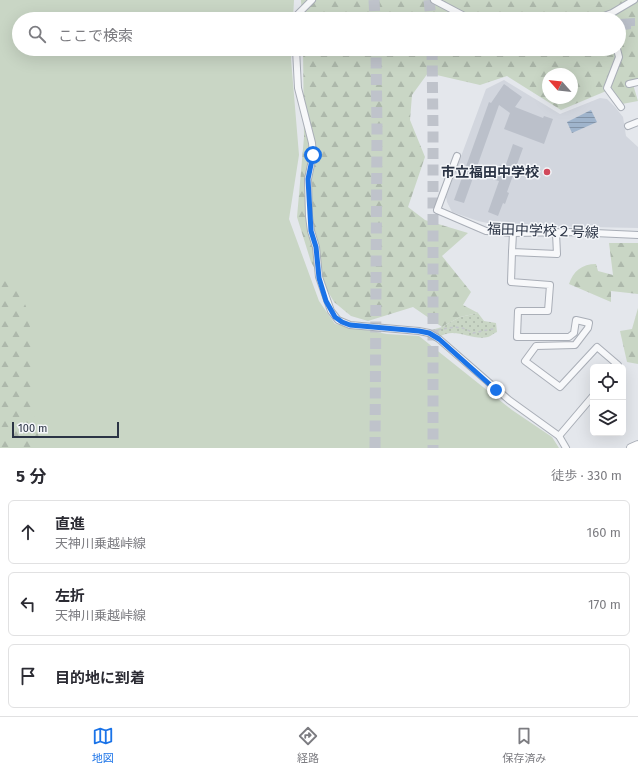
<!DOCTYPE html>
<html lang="ja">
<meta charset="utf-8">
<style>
body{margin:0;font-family:"Fira Sans","Noto Sans JP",sans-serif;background:#f2f2f3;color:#2b2b33}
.controls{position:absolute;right:12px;bottom:12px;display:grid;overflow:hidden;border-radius:6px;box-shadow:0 4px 16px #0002}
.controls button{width:36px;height:36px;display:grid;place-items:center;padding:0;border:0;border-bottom:1px solid #e1e1e2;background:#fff;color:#2b2b33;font:20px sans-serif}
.compass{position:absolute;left:542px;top:68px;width:36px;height:36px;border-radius:50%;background:#fff;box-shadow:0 4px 16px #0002;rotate:297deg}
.scale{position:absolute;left:12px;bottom:10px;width:107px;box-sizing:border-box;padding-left:4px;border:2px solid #2b3445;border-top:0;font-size:11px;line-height:14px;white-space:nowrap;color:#2b3445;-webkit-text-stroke:3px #f4f6f9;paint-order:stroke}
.stop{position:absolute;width:12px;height:12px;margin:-9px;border:3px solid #1a73e8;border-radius:50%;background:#fff}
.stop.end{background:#1a73e8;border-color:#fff;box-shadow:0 1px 4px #0008}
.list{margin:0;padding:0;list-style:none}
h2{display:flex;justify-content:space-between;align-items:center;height:52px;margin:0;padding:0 16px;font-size:17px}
h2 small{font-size:13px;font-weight:400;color:#7c7c81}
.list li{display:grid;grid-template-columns:26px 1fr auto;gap:12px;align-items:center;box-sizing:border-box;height:64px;margin:0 8px 8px;padding:0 8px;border:1px solid #e1e1e2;border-radius:6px}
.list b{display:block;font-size:15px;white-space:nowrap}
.list p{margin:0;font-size:13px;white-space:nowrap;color:#7c7c81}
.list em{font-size:13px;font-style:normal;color:#7c7c81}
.icon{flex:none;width:22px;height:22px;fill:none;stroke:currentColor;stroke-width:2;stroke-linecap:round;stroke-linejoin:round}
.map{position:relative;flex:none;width:638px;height:448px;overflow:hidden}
.search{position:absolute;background:#fff;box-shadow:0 4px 16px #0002;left:12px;right:12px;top:12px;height:44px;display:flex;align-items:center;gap:10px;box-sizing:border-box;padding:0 14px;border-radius:22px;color:#7c7c81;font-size:15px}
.sheet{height:268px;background:#fff}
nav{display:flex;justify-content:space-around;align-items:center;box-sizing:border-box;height:56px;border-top:1px solid #e1e1e2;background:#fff;font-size:11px;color:#7c7c81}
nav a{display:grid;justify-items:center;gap:2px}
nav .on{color:#1a73e8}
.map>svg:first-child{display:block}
.built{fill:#d2d6de}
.grass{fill:#c9d6c5}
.forest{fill:url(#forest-firs);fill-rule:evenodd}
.park{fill:url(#park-dots)}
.water{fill:url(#water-rules)}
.building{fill:#bbc0ca}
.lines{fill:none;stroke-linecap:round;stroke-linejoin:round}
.highway-tunnel{stroke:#bfc3cb;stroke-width:11;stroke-dasharray:11 5.5;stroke-linecap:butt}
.street-casing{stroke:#a9aeb7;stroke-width:8}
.secondary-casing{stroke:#a9aeb7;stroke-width:10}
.path{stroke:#c2c5cb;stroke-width:1.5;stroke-dasharray:3 3;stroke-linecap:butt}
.street{stroke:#f7f8fa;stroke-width:6}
.secondary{stroke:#fff;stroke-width:8}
.route{stroke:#1a73e8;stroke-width:5}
.poi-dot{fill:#d1495b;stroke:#f4f6f9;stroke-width:1.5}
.labels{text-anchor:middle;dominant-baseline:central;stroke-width:3;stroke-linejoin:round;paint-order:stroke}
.poi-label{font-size:14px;font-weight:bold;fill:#2b3445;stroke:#f4f6f9;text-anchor:end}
.street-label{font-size:14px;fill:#2b3445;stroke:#f4f6f9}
</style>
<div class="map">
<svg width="638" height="448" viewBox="0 0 638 448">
<defs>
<pattern id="forest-firs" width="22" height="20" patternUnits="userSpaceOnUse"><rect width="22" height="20" fill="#c9d6c5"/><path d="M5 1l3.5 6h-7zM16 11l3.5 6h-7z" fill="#adb8ab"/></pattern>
<pattern id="park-dots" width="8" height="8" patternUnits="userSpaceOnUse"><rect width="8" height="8" fill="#c9d6c5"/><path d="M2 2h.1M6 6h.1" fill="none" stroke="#adb8ab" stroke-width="1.8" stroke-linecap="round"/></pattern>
<pattern id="water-rules" width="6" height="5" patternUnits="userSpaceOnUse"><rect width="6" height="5" fill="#9fb4cc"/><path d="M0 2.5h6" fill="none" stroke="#8293a7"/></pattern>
</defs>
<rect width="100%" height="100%" fill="#e4e7ec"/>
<!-- built -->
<path class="built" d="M 504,80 L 560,114 L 600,98 L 607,99 L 615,107 L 623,117 L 626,136 L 638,147 L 638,228 L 497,225 L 478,221 L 452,212 L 447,202 L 446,197 L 486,89 Z"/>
<!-- grass -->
<path class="grass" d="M 0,0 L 294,0 L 293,19 L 19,19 L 19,49 L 292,49 L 291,59 L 299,155 L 289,219 L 319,301 L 335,324 L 387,334 L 419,336 L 512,410 L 552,437 L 559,448 L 0,448 Z"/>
<!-- forest -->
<g class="forest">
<path d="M 301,0 L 638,0 L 638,79 L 632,81 L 638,101 L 622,104 L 611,89 L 561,110 L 507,76 L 480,85 L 428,73 L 412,95 L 410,120 L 425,157 L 408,207 L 425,220 L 468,233 L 442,256 L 471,292 L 463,305 L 478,313 L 460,317 L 442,327 L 413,307 L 368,321 L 351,316 L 334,302 L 311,262 L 297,217 L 304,137 L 303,49 L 619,49 L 619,19 L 302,19 ZM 548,74 L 572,74 L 572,98 L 548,98 Z"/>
<path d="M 609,243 L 638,243 L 638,294 L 611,291 L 611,302 L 569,284 C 573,271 582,264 596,264 L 598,271 L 613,275 Z"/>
<path d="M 0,278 L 12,285 L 20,292 L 27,309 L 32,339 L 31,380 L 33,411 L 41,448 L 0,448 Z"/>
<path d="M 638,308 L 638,364 L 627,362 L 620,331 L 632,329 Z"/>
</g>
<!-- park -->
<path class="park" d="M 478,313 L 484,321 L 496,323 L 497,332 C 494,333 491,336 488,337 C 471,341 455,326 439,337 L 428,331 L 442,327 L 460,317 Z"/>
<!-- water -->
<path class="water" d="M 591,110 L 597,122 L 572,133 L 567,122 Z"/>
<!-- building -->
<g class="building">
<path d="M 635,18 L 635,26 L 631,26 L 631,29 L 625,30 L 625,31 L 619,32 L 619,19 Z"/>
<path d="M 504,84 L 522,97 L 515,107 L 543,118 L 544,116 L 553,119 L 544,144 L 504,129 L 510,113 L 499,105 L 464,203 L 454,200 L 489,102 L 491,103 Z"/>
<path d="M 513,144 L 523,148 L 507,192 L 509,193 L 505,204 L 503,203 L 498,216 L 488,212 L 499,181 L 495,180 L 500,165 L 505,167 Z"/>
</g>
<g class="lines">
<!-- highway-tunnel -->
<g class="highway-tunnel">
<path d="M 374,0 L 375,19"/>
<path d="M 429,0 L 431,19"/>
<path d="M 432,49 L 433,130 L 433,448"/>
<path d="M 375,448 L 377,131 L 376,49"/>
</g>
<!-- street casing -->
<g class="street-casing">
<g id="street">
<path d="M 434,0 L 470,19"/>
<path d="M 296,19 L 297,15 L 312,0"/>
<path d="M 596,19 L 612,13 L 634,0"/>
<path d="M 296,49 L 298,88 L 312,143 L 313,155 L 308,179 L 309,216 L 311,231 L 316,247 L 319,277 L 331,311 L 338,320 L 350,325 L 419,331 L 429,333 L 439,339 L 509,400 L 559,436 L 566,448"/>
<path d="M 617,49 L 619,57 L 607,88 L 621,107"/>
<path d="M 629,84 L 638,82"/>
<path d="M 628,126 L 638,122"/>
<path d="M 457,156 L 437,210 L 486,231 L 513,233 L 573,232 L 638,235"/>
<path d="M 513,233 L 512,252 L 557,254 L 556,233"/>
<path d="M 512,252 L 511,282 L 550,285 L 548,311 L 518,311 L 517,337 L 569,337 L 574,333 L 576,320 L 589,323 L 588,328 L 575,345 L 536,346 L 525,361 L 560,387 L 597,347 L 618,365 L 617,367"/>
<path d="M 559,436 L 593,396"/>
</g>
</g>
<!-- secondary casing -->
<g class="secondary-casing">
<path id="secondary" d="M 631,448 L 638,445"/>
</g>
<!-- path -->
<path class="path" d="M 438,330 C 451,327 461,325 473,333 L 492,329 L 496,329"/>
<!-- street -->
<use href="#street" class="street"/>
<!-- secondary -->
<use href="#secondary" class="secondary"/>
</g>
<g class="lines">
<!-- route -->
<path class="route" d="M 313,155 L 308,179 L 311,231 L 316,247 L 319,278 L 326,301 L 335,317 L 342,322 L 350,325 L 419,331 L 429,333 L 439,339 L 496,390"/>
</g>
<!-- markers -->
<circle class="poi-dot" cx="547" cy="172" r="4"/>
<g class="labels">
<!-- poi labels -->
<g class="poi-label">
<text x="539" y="172">市立福田中学校</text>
</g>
<!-- street labels -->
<g class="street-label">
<text transform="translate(543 231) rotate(2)">福田中学校２号線</text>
</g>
</g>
</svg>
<div class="controls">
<button><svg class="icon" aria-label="locate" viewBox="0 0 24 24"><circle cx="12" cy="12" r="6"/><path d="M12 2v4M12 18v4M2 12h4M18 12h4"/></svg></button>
<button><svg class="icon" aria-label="layers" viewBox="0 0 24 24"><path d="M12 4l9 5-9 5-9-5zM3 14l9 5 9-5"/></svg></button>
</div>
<svg class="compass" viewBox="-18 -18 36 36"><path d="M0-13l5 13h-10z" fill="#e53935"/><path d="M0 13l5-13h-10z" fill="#7c7c81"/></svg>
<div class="scale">100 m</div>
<div class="stop" style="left:313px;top:155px"></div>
<div class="stop end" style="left:496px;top:390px"></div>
<div class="search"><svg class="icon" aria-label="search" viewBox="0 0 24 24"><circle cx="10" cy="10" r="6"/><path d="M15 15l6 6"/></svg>ここで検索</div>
</div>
<section class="sheet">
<h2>5 分<small>徒歩 · 330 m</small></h2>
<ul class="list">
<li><svg class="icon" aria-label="ahead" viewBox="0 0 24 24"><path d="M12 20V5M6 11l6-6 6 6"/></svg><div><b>直進</b><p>天神川乗越峠線</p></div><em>160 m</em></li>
<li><svg class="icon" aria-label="left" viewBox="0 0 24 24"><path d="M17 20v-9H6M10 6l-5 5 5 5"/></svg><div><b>左折</b><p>天神川乗越峠線</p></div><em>170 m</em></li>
<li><svg class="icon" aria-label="arrive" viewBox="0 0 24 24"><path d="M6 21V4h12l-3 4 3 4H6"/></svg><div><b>目的地に到着</b></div></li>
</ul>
</section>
<nav>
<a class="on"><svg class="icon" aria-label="map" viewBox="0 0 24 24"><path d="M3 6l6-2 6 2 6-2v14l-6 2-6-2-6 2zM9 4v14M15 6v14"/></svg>地図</a>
<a><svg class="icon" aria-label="directions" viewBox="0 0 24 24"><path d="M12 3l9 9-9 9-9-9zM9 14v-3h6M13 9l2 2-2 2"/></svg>経路</a>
<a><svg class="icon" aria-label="saved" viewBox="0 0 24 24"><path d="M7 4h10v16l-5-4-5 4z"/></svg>保存済み</a>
</nav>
